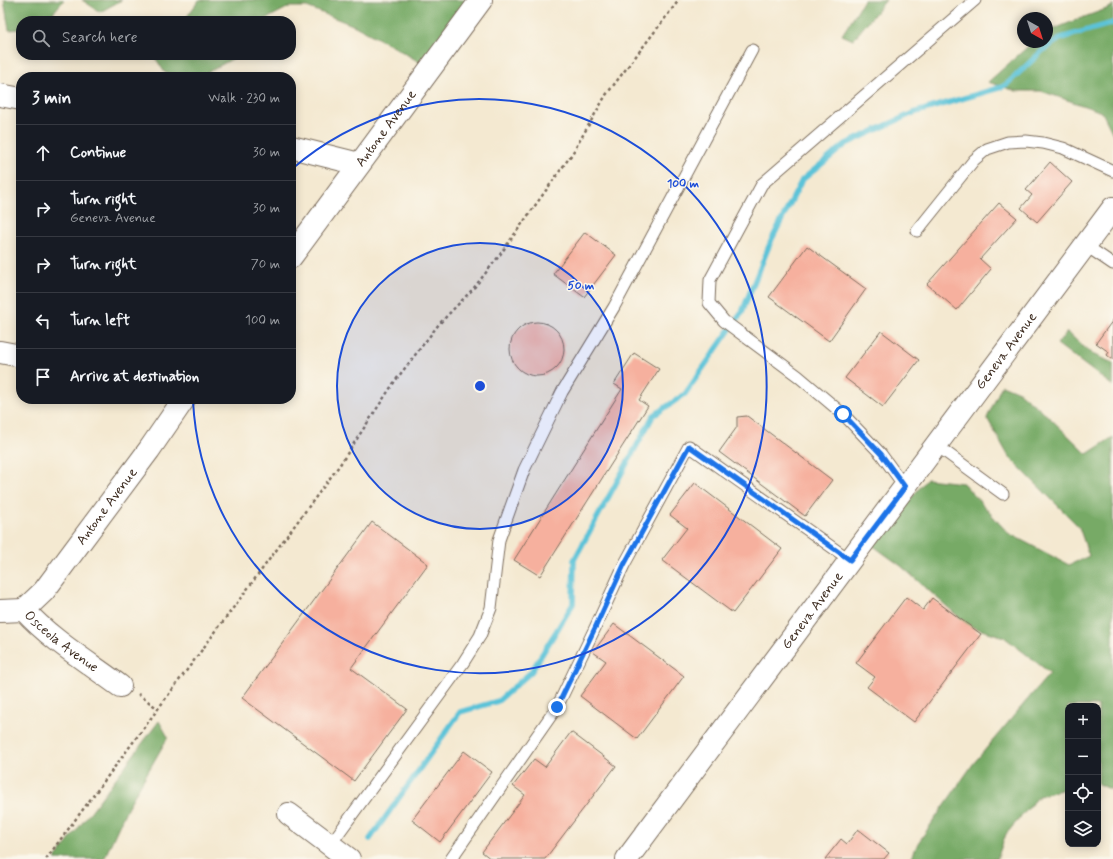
<!DOCTYPE html>
<meta charset="utf-8">
<style>
body{margin:0;font-family:Mynerve,sans-serif;background:#20242c;color:#f1f3f6}
.controls{position:absolute;right:12px;bottom:12px;display:grid;overflow:hidden;border-radius:8px;box-shadow:0 2px 10px #0003}
.controls button{width:36px;height:36px;display:grid;place-items:center;padding:0;border:0;border-bottom:1px solid #363941;background:#171b24;color:#f1f3f6;font:20px sans-serif}
.compass{position:absolute;left:1017px;top:12px;width:36px;height:36px;border-radius:50%;background:#171b24;box-shadow:0 2px 10px #0003;rotate:141deg}
.stop{position:absolute;width:12px;height:12px;margin:-9px;border:3px solid #1a73e8;border-radius:50%;background:#fff}
.stop.end{background:#1a73e8;border-color:#fff;box-shadow:0 1px 4px #0008}
.list{margin:0;padding:0;list-style:none}
h2{display:flex;justify-content:space-between;align-items:center;height:52px;margin:0;padding:0 16px;font-size:17px}
h2 small{font-size:13px;font-weight:400;color:#9ea1a6}
.list li{display:grid;grid-template-columns:26px 1fr auto;gap:12px;align-items:center;box-sizing:border-box;height:56px;padding:0 16px;border-top:1px solid #363941}
.list b{display:block;font-size:15px;white-space:nowrap}
.list p{margin:0;font-size:13px;white-space:nowrap;color:#9ea1a6}
.list em{font-size:13px;font-style:normal;color:#9ea1a6}
.icon{flex:none;width:22px;height:22px;fill:none;stroke:currentColor;stroke-width:2;stroke-linecap:round;stroke-linejoin:round}
.map{position:relative;flex:none;width:1113px;height:859px;overflow:hidden}
.search{position:absolute;background:#171b24;box-shadow:0 2px 10px #0003;left:16px;top:16px;width:280px;height:44px;display:flex;align-items:center;gap:10px;box-sizing:border-box;padding:0 14px;border-radius:16px;color:#9ea1a6;font-size:15px}
.panel{position:absolute;background:#171b24;box-shadow:0 2px 10px #0003;left:16px;top:72px;width:280px;height:332px;border-radius:16px}
.map>svg:first-child{display:block}
.forest{fill:#7a6;stroke:#596a42}
.lines{fill:none;stroke-linecap:round;stroke-linejoin:round}
.stream{stroke:#5bc3d8;stroke-width:5.5}
.building{fill:#f6b09e}
.service-casing{stroke:#7c6d5d;stroke-width:13}
.minor-casing{stroke:#7c6d5d;stroke-width:24}
.path{stroke:#7c6d5d;stroke-width:2.5;stroke-dasharray:3 3;stroke-linecap:butt}
.service{stroke:#fff;stroke-width:11}
.minor{stroke:#fff;stroke-width:22}
.route{stroke:#1a73e8;stroke-width:5}
.ring{fill:none;stroke:#1d4ed8;stroke-width:2}
.labels{text-anchor:middle;dominant-baseline:central;stroke-width:3;stroke-linejoin:round;paint-order:stroke}
.street-label{font-size:14px;fill:#3b2a1e;stroke:#fbf7ec}
.centre{fill:#1d4ed8;stroke:#fbf7ec;stroke-width:2}
.ring-label{font-size:12px;text-anchor:middle;font-weight:bold;fill:#1d4ed8;stroke:#fbf7ec;stroke-width:3;stroke-linejoin:round;paint-order:stroke}
</style>
<div class="map">
<svg width="1113" height="859" viewBox="0 0 1113 859">
<rect width="100%" height="100%" fill="#fbf7ec"/>
<filter id="ink" filterUnits="userSpaceOnUse"><feTurbulence type="fractalNoise" baseFrequency=".025" numOctaves="2"/><feDisplacementMap in="SourceGraphic" scale="8" xChannelSelector="R" yChannelSelector="G"/><feConvolveMatrix kernelMatrix="1 2 1 2 8 2 1 2 1" color-interpolation-filters="sRGB"/></filter>
<filter id="wash" filterUnits="userSpaceOnUse"><feTurbulence type="fractalNoise" baseFrequency=".012" numOctaves="4" result="noise"/><feDisplacementMap in="SourceGraphic" scale="16" xChannelSelector="R" yChannelSelector="G"/><feGaussianBlur stdDeviation="0.9" result="paint"/><feColorMatrix in="noise" values="0 0 0 0 0 0 0 0 0 0 0 0 0 0 0 0 0 1.4 0 .05"/><feComposite in="paint" operator="in"/></filter>
<g filter="url(#wash)">
<rect width="100%" height="100%" fill="#f4e9d1"/>
<!-- forest -->
<g class="forest">
<path d="M 4,0 L 64,0 L 46,21 L 21,21 L 21,29 L 9,30 Z"/>
<path d="M 82,0 L 122,0 L 100,12 Z"/>
<path d="M 199,0 L 468,0 L 421,63 L 394,47 L 355,26 L 307,7 L 289,7 L 266,19 L 265,21 L 184,21 Z"/>
<path d="M 864,0 L 886,0 L 853,40 L 842,35 Z"/>
<path d="M 1113,5 L 1113,134 L 1102,112 L 1041,91 L 1016,91 L 988,82 L 1033,42 L 1047,42 L 1047,32 L 1076,20 L 1109,8 Z"/>
<path d="M 156,55 L 239,55 L 201,76 L 165,73 L 155,57 Z"/>
<path d="M 1067,332 L 1092,354 L 1113,363 L 1113,386 L 1057,344 Z"/>
<path d="M 1002,385 L 1019,392 L 1049,417 L 1087,454 L 1113,437 L 1113,790 L 1098,784 L 1098,706 L 1068,706 L 1068,788 L 1039,796 L 1006,834 L 997,859 L 911,859 L 918,843 L 973,764 L 1050,673 L 1004,637 L 969,626 L 901,566 L 872,545 L 927,479 L 963,483 L 1008,533 L 1069,565 L 1089,556 L 1079,527 L 1009,457 L 987,418 Z"/>
<path d="M 159,721 L 168,737 L 127,808 L 104,859 L 55,859 Z"/>
</g>
<g class="lines">
<!-- stream -->
<path class="stream" d="M 370,839 L 460,712 L 498,701 L 531,672 L 573,604 L 574,560 L 653,416 L 685,394 L 742,312 L 771,241 L 802,180 L 846,144 L 913,113 L 1002,87 L 1008,83 L 1042,51 L 1061,38 L 1113,23"/>
</g>
<g id="blocks">
<!-- building -->
<g class="building">
<path d="M 1050,162 L 1072,182 L 1037,222 L 1021,208 L 1032,195 L 1026,190 Z"/>
<path d="M 999,203 L 1017,218 L 980,259 L 991,269 L 957,310 L 927,284 Z"/>
<path d="M 585,232 L 616,255 L 584,297 L 553,274 Z"/>
<path d="M 807,246 L 866,289 L 829,341 L 769,297 Z"/>
<path d="M 1113,320 L 1113,360 L 1107,355 L 1109,352 L 1096,343 Z"/>
<circle cx="537" cy="349" r="27"/>
<path d="M 881,331 L 919,360 L 883,407 L 845,378 Z"/>
<path d="M 634,353 L 659,369 L 639,400 L 648,406 L 540,576 L 514,560 L 622,389 L 614,384 Z"/>
<path d="M 747,416 L 832,480 L 805,516 L 719,452 L 737,427 L 737,417 Z"/>
<path d="M 695,483 L 782,549 L 733,613 L 662,560 L 687,528 L 670,515 Z"/>
<path d="M 372,522 L 428,564 L 351,668 L 407,709 L 354,781 L 242,698 Z"/>
<path d="M 906,597 L 923,610 L 932,598 L 981,634 L 914,722 L 867,687 L 875,677 L 856,663 Z"/>
<path d="M 614,624 L 684,676 L 637,739 L 580,696 L 606,661 L 593,652 Z"/>
<path d="M 571,732 L 616,766 L 545,859 L 491,859 L 482,852 L 525,795 L 513,786 L 534,759 L 545,767 Z"/>
<path d="M 464,751 L 492,772 L 440,842 L 412,820 Z"/>
<path d="M 858,829 L 889,853 L 884,859 L 825,859 L 841,839 L 847,844 Z"/>
</g>
</g>
</g>
<g filter="url(#ink)">
<use href="#blocks" fill-opacity="0" stroke="#7c6d5d" stroke-width="1"/>
<g class="lines">
<!-- service casing -->
<g class="service-casing">
<g id="service">
<path d="M 917,231 L 974,160 L 987,149 L 1008,142 L 1026,141 L 1043,143 L 1063,148 L 1113,171"/>
<path d="M 1085,245 L 1113,264"/>
<path d="M 936,445 L 1003,494"/>
<path d="M 905,487 L 881,454 L 843,414 L 798,376 L 724,321 L 709,303 L 710,280 L 762,184 L 975,0"/>
<path d="M 330,845 L 463,663 L 480,636 L 491,608 L 499,540 L 524,470 L 562,392 L 614,307 L 752,50"/>
<path d="M 451,859 L 557,707 L 595,628 L 624,565 L 689,446 L 850,560"/>
</g>
</g>
<!-- minor casing -->
<g class="minor-casing">
<g id="minor">
<path d="M 0,95 L 21,99"/>
<path d="M 291,147 L 359,164"/>
<path id="s1" d="M 291,257 L 481,0"/>
<path d="M 0,352 L 21,356"/>
<path id="s2" d="M 24,610 L 44,591 L 149,450 L 184,399"/>
<path id="s3" d="M 0,611 L 24,610 C 51,640 88,662 120,686"/>
<path d="M 289,814 L 349,859"/>
<path id="s4" d="M 627,859 L 1113,208"/>
</g>
</g>
<!-- path -->
<g class="path">
<path d="M 138,694 L 157,708"/>
<path d="M 46,859 L 339,466 L 395,381 L 439,324 L 473,289 L 499,256 L 572,154 L 606,95 L 679,0"/>
</g>
<!-- service -->
<use href="#service" class="service"/>
<!-- minor -->
<use href="#minor" class="minor"/>
</g>
</g>
<g class="lines" filter="url(#ink)">
<!-- route -->
<path class="route" d="M 557,707 L 595,628 L 624,565 L 689,446 L 850,560 L 905,487 L 881,454 L 843,414"/>
</g>
<!-- distance rings -->
<circle cx="480" cy="386" r="143" fill="#1d4ed8" fill-opacity=".12"/>
<g class="ring">
<circle cx="480" cy="386" r="143"/>
<path d="M292 169A287 287 0 1 1 193 401"/>
</g>
<g class="labels">
<!-- street labels -->
<g class="street-label">
<text stroke="none"><textPath href="#s1" startOffset="160">Antone Avenue</textPath></text>
<text stroke="none"><textPath href="#s4" startOffset="634">Geneva Avenue</textPath></text>
<text stroke="none"><textPath href="#s2" startOffset="133">Antone Avenue</textPath></text>
<text stroke="none"><textPath href="#s4" startOffset="310">Geneva Avenue</textPath></text>
<text stroke="none"><textPath href="#s3" startOffset="73">Osceola Avenue</textPath></text>
</g>
</g>
<circle cx="480" cy="386" r="6" class="centre"/>
<g class="ring-label">
<text x="683" y="187">100 m</text>
<text x="581" y="289">50 m</text>
</g>
</svg>
<div class="controls">
<button>+</button>
<button>−</button>
<button><svg class="icon" aria-label="locate" viewBox="0 0 24 24"><circle cx="12" cy="12" r="6"/><path d="M12 2v4M12 18v4M2 12h4M18 12h4"/></svg></button>
<button><svg class="icon" aria-label="layers" viewBox="0 0 24 24"><path d="M12 4l9 5-9 5-9-5zM3 14l9 5 9-5"/></svg></button>
</div>
<svg class="compass" viewBox="-18 -18 36 36"><path d="M0-13l5 13h-10z" fill="#e53935"/><path d="M0 13l5-13h-10z" fill="#9ea1a6"/></svg>
<div class="stop" style="left:843px;top:414px"></div>
<div class="stop end" style="left:557px;top:707px"></div>
<div class="search"><svg class="icon" aria-label="search" viewBox="0 0 24 24"><circle cx="10" cy="10" r="6"/><path d="M15 15l6 6"/></svg>Search here</div>
<section class="panel">
<h2>3 min<small>Walk · 230 m</small></h2>
<ul class="list">
<li><svg class="icon" aria-label="ahead" viewBox="0 0 24 24"><path d="M12 20V5M6 11l6-6 6 6"/></svg><div><b>Continue</b></div><em>30 m</em></li>
<li><svg class="icon" aria-label="right" viewBox="0 0 24 24"><path d="M7 20v-9h11M14 6l5 5-5 5"/></svg><div><b>Turn right</b><p>Geneva Avenue</p></div><em>30 m</em></li>
<li><svg class="icon" aria-label="right" viewBox="0 0 24 24"><path d="M7 20v-9h11M14 6l5 5-5 5"/></svg><div><b>Turn right</b></div><em>70 m</em></li>
<li><svg class="icon" aria-label="left" viewBox="0 0 24 24"><path d="M17 20v-9H6M10 6l-5 5 5 5"/></svg><div><b>Turn left</b></div><em>100 m</em></li>
<li><svg class="icon" aria-label="arrive" viewBox="0 0 24 24"><path d="M6 21V4h12l-3 4 3 4H6"/></svg><div><b>Arrive at destination</b></div></li>
</ul>
</section>
</div>
